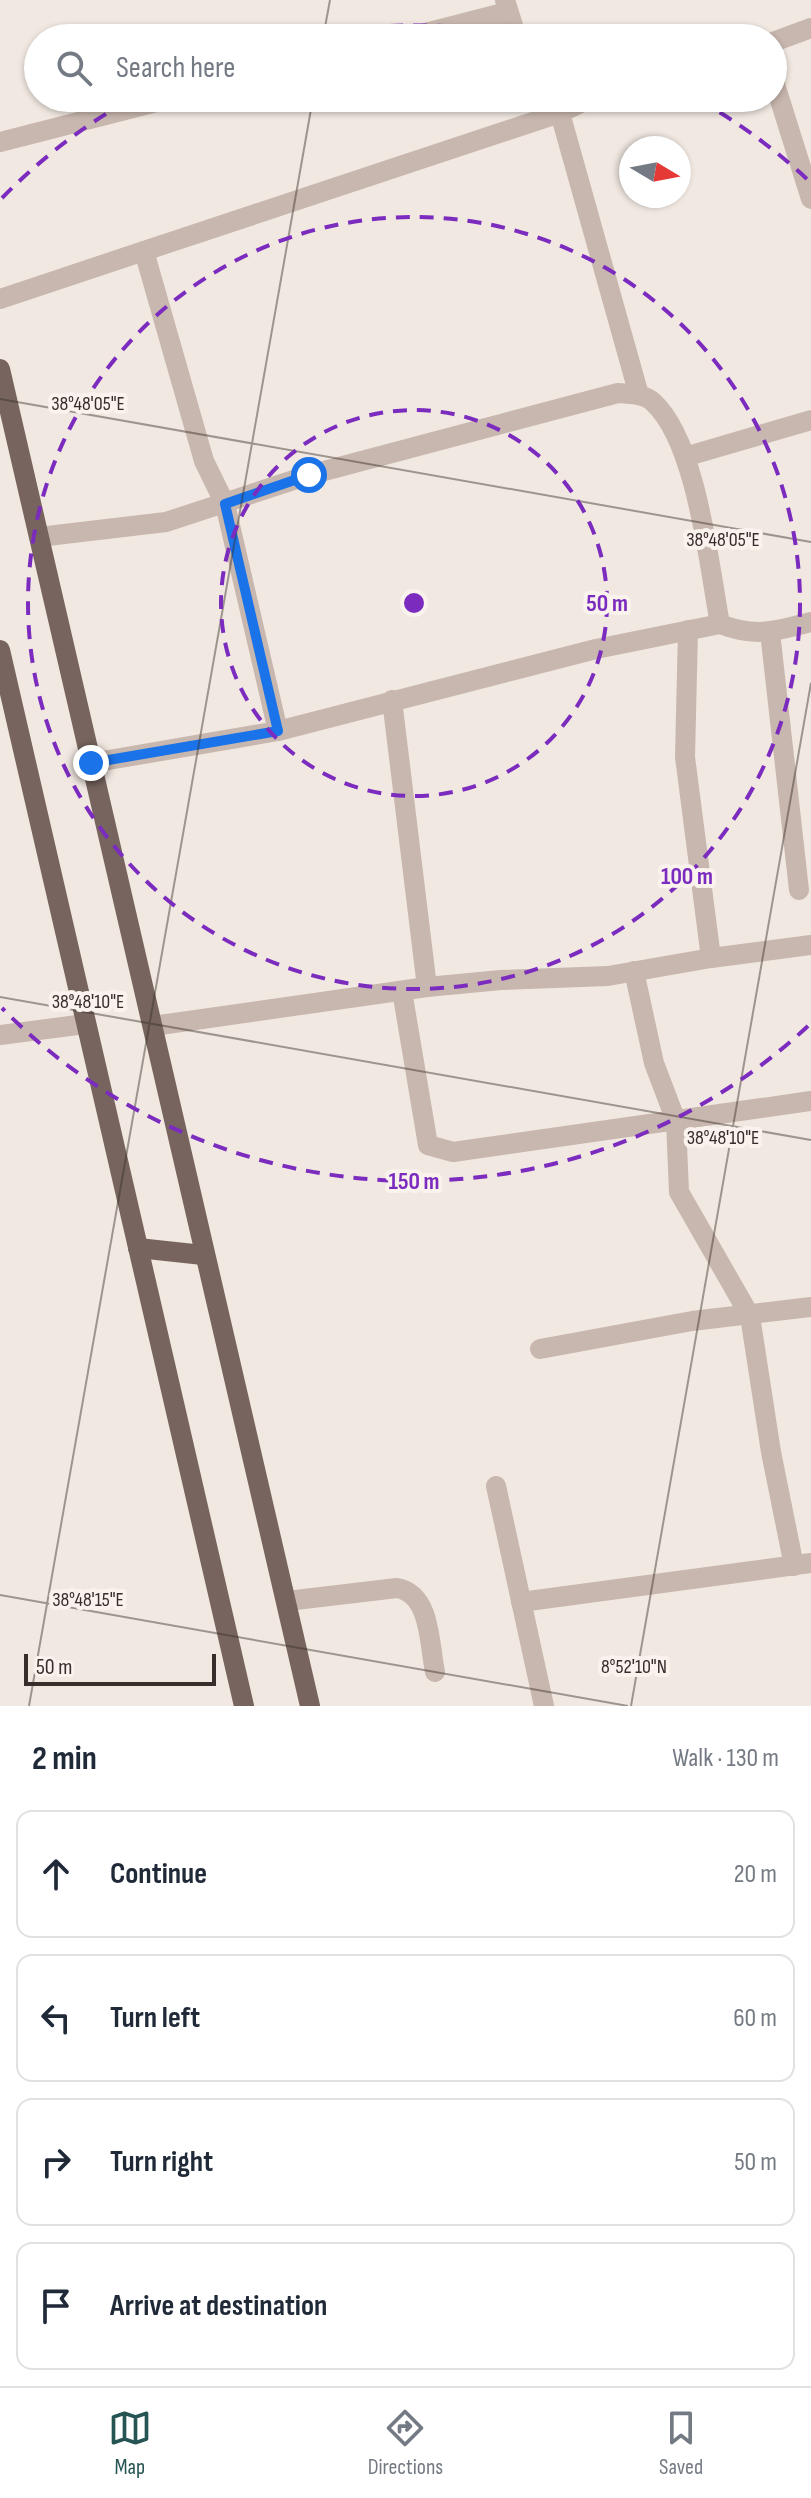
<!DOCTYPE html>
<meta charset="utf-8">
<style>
body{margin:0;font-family:"Sofia Sans Condensed",sans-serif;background:#f2f2f3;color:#1f2937}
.compass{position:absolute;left:619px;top:136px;width:72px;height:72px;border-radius:50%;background:#fff;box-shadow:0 2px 6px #0004;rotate:100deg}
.scale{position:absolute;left:24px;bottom:20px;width:192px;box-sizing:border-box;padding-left:8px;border:4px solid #372e2b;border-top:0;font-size:22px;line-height:28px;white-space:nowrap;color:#372e2b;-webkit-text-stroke:6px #f9f2ed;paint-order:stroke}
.stop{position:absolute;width:24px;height:24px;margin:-18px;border:6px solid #1a73e8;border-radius:50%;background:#fff}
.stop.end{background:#1a73e8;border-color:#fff;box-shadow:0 2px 8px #0008}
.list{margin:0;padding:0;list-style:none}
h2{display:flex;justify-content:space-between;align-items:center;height:104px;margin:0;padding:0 32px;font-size:34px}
h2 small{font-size:26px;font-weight:400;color:#747a83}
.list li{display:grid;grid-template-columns:52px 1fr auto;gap:24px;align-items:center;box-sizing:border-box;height:128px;margin:0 16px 16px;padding:0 16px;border:2px solid #e0e1e3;border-radius:16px}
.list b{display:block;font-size:30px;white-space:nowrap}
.list em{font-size:26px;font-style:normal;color:#747a83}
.icon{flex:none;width:44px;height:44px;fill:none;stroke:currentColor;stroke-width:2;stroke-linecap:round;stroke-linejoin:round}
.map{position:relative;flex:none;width:811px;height:1706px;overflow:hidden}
.search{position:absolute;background:#fff;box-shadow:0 2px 6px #0004;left:24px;right:24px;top:24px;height:88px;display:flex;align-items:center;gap:20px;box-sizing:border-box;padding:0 28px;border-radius:44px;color:#747a83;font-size:30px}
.sheet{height:680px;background:#fff}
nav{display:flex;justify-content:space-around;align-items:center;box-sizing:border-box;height:112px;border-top:2px solid #e0e1e3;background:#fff;font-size:22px;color:#747a83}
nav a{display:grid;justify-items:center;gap:4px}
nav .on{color:#255453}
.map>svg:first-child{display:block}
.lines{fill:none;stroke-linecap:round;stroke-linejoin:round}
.minor{stroke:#c8b7ae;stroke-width:20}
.major{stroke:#77645e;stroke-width:20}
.route{stroke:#1a73e8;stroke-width:10}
.ticks{fill:none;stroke:#372e2b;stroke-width:2;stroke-opacity:0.45}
.ring{fill:none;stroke:#7b2cbf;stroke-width:4;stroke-dasharray:14 10}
.ticks-label{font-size:20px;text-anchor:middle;fill:#372e2b;stroke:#f9f2ed;stroke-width:8;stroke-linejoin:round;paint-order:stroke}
.centre{fill:#7b2cbf;stroke:#f9f2ed;stroke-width:4}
.ring-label{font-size:24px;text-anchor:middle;font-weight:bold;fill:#7b2cbf;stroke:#f9f2ed;stroke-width:8;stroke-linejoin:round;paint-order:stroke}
</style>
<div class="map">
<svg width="811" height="1706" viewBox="0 0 811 1706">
<rect width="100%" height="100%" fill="#f1e8e1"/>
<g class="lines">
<!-- minor -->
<g class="minor">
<path d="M 505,0 L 517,38"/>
<path d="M 406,38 L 507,12"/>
<path d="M 773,42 L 811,28"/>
<path d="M 773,78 L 811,199"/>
<path d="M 539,98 L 546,117"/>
<path d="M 560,113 L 639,395"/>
<path d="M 0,142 L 172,98"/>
<path d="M 144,251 L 560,113 L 591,98"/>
<path d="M 0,299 L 144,251 L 204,461 L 225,504 L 278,731"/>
<path d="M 688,456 L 811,420"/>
<path d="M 39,537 L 166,522 L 309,475 L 618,393 C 630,394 644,394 653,402 C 697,442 709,566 720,624 C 756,638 775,631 811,622"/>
<path d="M 688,630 L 685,757 L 711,958"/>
<path d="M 770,632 L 799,890"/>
<path d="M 392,700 L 427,987"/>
<path d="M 91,763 L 278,731 L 596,649 L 720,624"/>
<path d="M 634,971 L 654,1063 L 676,1121 L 679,1192 L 750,1316 L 771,1452 L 794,1566"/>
<path d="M 402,991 L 428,1145 L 453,1152 L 811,1101"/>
<path d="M 153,1026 L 427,987 L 501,980 L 608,976 L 711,958 L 811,945"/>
<path d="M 0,1035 L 85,1024"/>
<path d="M 540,1349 L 692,1321 L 811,1307"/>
<path d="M 496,1486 L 544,1706"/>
<path d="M 287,1601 L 397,1588 C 431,1594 429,1643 435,1672"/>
<path d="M 521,1602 L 811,1563"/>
</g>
<!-- major -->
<g class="major">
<path d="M 0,369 L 310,1706"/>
<path d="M 0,650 L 244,1706"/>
<path d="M 138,1248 L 203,1255"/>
</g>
</g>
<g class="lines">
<!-- route -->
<path class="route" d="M 91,763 L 278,731 L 225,504 L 309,475"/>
</g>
<!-- ticks -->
<path class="ticks" d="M 323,38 L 330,0M 0,399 L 811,542M 0,997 L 811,1140M 0,1595 L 628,1706M 29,1706 L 313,98M 631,1706 L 811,683"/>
<!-- distance rings -->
<g class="ring">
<circle cx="414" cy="603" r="193"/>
<circle cx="414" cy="603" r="386"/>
<path d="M808 1026A578 578 0 0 1 2 1008M2 198A578 578 0 0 1 129 100M294 38A578 578 0 0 1 534 38M699 100A578 578 0 0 1 808 180"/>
</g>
<g class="ticks-label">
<text x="88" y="410">38°48'05"E</text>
<text x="723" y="546">38°48'05"E</text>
<text x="88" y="1008">38°48'10"E</text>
<text x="723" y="1144">38°48'10"E</text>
<text x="88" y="1606">38°48'15"E</text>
<text x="634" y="1673">8°52'10"N</text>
</g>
<circle cx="414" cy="603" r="12" class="centre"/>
<g class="ring-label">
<text x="607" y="611">50 m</text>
<text x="687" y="884">100 m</text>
<text x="414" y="1189">150 m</text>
</g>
</svg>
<svg class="compass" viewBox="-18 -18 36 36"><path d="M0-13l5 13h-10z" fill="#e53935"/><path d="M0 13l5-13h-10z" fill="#747a83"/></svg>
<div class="scale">50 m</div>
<div class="stop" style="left:309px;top:475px"></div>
<div class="stop end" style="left:91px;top:763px"></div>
<div class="search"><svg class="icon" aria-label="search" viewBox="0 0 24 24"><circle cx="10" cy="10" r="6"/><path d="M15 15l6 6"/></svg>Search here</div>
</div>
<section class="sheet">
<h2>2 min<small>Walk · 130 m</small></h2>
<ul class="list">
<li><svg class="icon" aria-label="ahead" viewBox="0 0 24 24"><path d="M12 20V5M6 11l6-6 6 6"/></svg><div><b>Continue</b></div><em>20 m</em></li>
<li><svg class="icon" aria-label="left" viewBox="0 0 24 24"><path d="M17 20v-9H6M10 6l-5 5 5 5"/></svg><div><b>Turn left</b></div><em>60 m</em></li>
<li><svg class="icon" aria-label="right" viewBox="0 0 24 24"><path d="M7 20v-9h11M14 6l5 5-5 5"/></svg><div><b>Turn right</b></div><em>50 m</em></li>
<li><svg class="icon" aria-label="arrive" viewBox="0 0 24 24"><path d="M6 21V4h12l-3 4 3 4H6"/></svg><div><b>Arrive at destination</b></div></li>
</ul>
</section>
<nav>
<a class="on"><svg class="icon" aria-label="map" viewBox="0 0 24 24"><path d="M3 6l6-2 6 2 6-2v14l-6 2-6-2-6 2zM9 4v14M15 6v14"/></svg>Map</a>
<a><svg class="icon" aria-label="directions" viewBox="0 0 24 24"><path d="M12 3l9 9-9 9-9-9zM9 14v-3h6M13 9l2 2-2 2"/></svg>Directions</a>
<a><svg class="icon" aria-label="saved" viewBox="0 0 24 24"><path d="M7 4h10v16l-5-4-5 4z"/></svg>Saved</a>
</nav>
